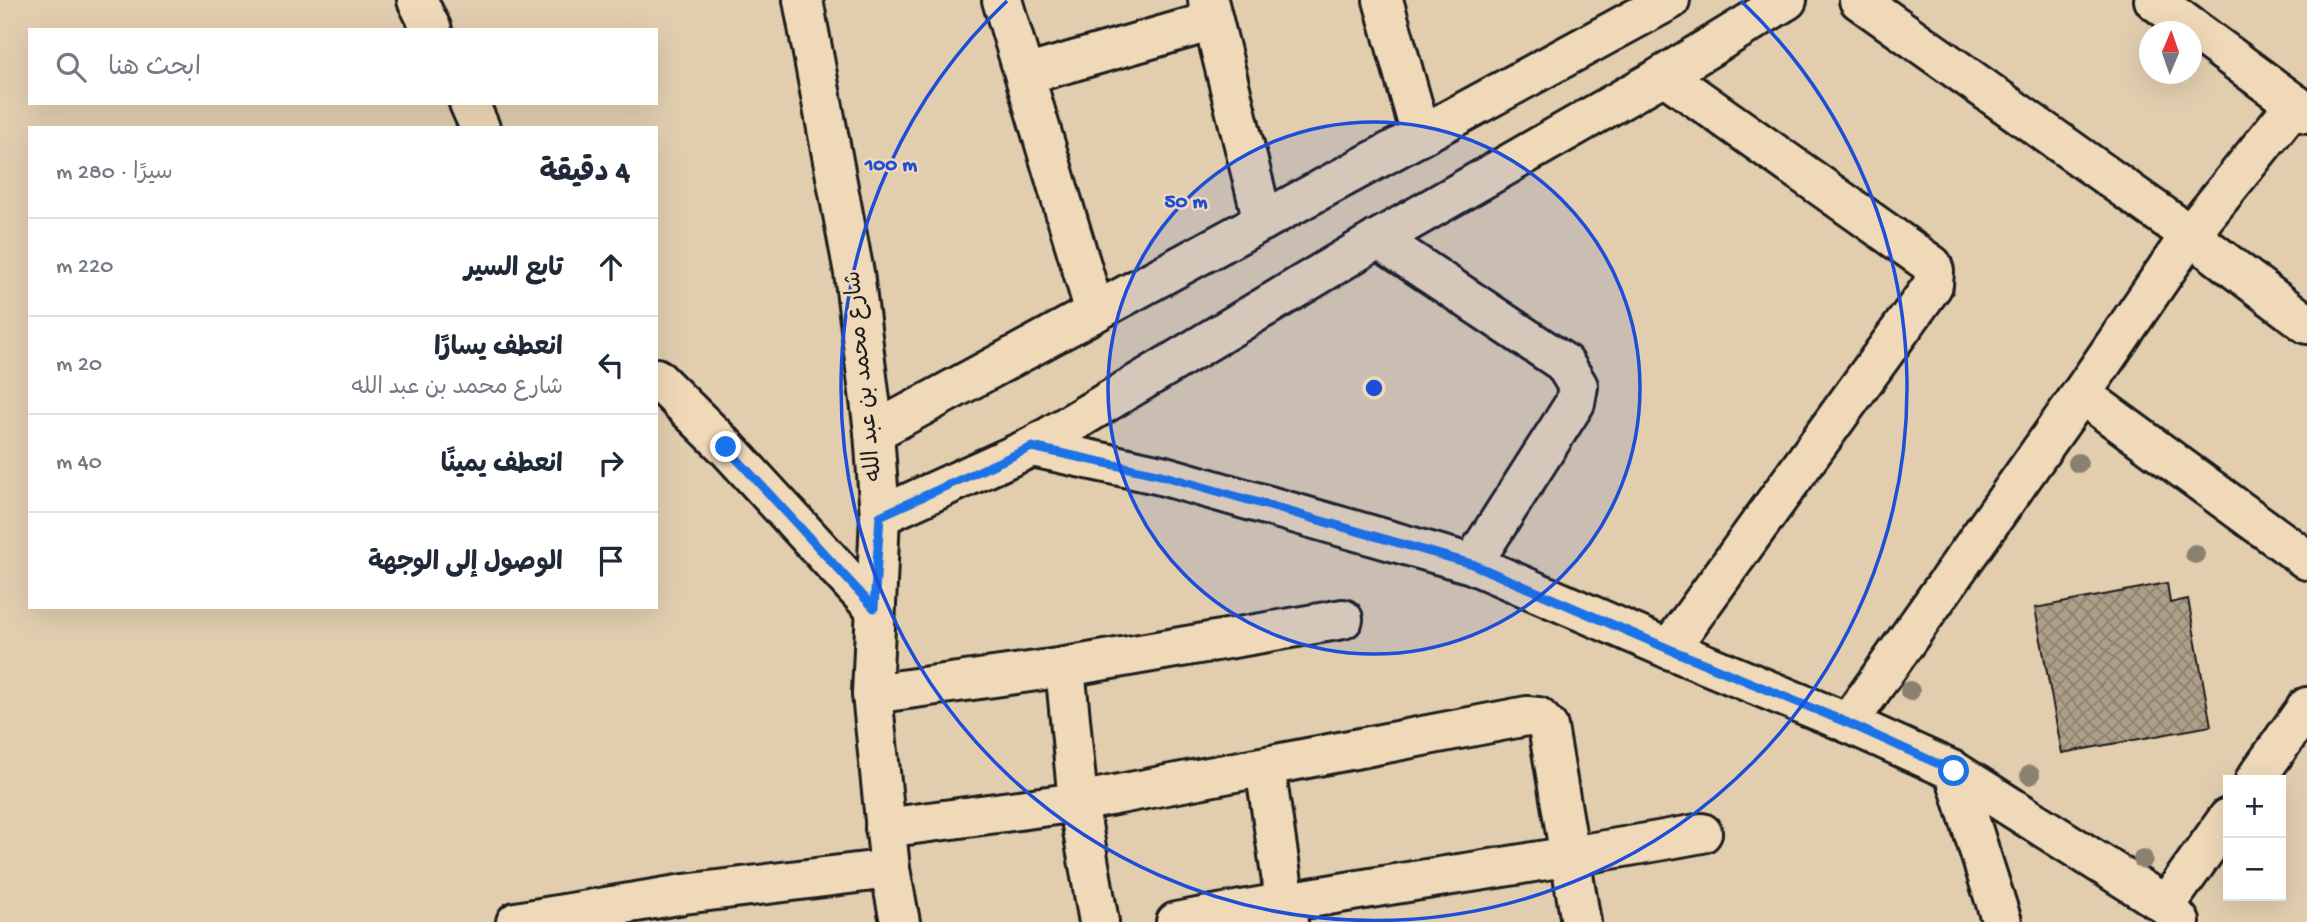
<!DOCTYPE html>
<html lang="ar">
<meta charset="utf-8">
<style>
body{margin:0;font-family:"Gochi Hand","Playpen Sans Arabic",sans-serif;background:#f6f6f7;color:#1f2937;direction:rtl}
.controls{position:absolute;right:21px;bottom:21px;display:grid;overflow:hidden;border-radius:0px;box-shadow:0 7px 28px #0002}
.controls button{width:63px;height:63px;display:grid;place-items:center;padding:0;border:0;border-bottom:2px solid #e0e1e3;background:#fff;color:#1f2937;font:35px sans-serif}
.compass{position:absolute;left:2139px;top:21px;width:63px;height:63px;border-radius:50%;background:#fff;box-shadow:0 7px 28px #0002;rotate:2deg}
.stop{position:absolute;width:21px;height:21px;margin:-16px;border:5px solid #1a73e8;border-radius:50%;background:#fff}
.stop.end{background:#1a73e8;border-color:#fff;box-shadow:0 2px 7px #0008}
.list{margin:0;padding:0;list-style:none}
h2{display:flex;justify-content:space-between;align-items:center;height:91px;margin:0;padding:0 28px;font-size:30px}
h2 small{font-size:23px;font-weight:400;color:#747a83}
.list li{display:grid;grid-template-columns:46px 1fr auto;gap:21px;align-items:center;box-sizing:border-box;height:98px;padding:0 28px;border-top:2px solid #e0e1e3}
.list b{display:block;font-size:26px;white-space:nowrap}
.list p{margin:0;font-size:23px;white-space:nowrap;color:#747a83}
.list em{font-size:23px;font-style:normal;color:#747a83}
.icon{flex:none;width:38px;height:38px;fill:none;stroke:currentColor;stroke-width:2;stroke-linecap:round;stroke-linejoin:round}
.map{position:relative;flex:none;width:2307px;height:922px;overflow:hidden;direction:ltr}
.search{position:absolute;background:#fff;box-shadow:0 7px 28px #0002;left:28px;top:28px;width:630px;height:77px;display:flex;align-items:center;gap:18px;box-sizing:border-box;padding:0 24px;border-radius:0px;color:#747a83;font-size:26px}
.panel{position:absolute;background:#fff;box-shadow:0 7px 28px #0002;left:28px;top:126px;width:630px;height:483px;border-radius:0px;direction:rtl}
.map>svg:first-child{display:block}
.building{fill:url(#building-cross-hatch);stroke:#1c1c1c;stroke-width:2}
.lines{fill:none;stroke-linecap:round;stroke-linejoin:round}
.minor-casing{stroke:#1c1c1c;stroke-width:44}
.minor{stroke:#efd9b8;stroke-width:38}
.tree{fill:#8c816f}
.route{stroke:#1a73e8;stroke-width:9}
.ring{fill:none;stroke:#1d4ed8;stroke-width:3.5}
.labels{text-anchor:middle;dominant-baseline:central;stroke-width:5;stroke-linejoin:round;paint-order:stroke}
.street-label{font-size:23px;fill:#1c1c1c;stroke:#efd9b8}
.centre{fill:#1d4ed8;stroke:#efd9b8;stroke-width:3.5}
.ring-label{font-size:21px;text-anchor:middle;font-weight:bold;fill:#1d4ed8;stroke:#efd9b8;stroke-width:5;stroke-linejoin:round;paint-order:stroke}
</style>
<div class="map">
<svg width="2307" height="922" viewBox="0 0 2307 922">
<defs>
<pattern id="building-cross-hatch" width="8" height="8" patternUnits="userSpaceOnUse" patternTransform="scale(1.75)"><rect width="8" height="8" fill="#ae9f88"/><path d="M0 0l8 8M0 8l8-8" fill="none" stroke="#8d816e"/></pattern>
</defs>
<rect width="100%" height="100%" fill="#e2ceaf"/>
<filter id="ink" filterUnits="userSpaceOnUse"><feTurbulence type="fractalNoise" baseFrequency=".0143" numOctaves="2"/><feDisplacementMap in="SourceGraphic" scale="14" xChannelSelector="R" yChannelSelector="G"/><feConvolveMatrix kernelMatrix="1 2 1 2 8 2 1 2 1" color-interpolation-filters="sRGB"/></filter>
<g filter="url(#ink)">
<!-- building -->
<path class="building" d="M 2167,583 L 2170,603 L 2188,599 L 2211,726 L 2062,753 L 2035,608 Z"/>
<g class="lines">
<!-- minor casing -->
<g class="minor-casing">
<g id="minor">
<path d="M 417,0 L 432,30"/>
<path d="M 803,0 L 854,273 L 874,432 L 880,516 L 872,694 L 890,869 L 900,922"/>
<path d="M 1002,0 L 1095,312"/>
<path d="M 1208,0 L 1263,221"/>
<path d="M 1383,0 L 1421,135"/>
<path d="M 1859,0 L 2190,235 L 2307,324"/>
<path d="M 2154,0 L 2307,113"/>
<path d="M 1025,75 L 1213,21"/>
<path d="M 1664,75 L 1932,265 L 1934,271 L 1933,285 L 1669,649"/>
<path d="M 469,103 L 480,128"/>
<path d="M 1378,239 L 1564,363 L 1578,386 L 1575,403 L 1472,564"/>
<path d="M 656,378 L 726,447 L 874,608"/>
<path d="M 2081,394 L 2307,560"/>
<path d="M 874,432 L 1670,0"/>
<path d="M 1032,447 L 1161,475 L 1472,564 L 1669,649 L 1848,723 L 1954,771 L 2166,905 L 2180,922"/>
<path d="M 880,516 L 1032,447 L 1378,239 L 1664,75 L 1787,0"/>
<path d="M 1065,667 L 1078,802 L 1099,922"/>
<path d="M 872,694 L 1065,667 L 1343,619"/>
<path d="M 1848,723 L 2081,394 L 2190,235 L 2295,104"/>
<path d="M 1265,767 L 1288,922"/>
<path d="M 1954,771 L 2002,922"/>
<path d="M 2255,780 L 2307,707"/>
<path d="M 885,828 L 1078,802 L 1527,716 L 1538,717 L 1548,727 L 1581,922"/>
<path d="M 2166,905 L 2228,818"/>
<path d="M 516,922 L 684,894 L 890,869"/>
<path d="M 1176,922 C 1351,888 1527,866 1702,833"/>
</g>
</g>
<!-- minor -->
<use href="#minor" class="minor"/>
</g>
<!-- trees -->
<g class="tree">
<circle cx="2078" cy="463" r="10"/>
<circle cx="2195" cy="554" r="10"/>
<circle cx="1910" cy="691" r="10"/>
<circle cx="2030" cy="775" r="10"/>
<circle cx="2143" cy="859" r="10"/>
</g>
</g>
<g class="lines" filter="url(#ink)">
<!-- route -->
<path class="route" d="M 726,447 L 874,608 L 880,516 L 1032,447 L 1161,475 L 1472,564 L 1669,649 L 1848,723 L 1954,771"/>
</g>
<!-- distance rings -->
<circle cx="1374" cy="388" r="266" fill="#1d4ed8" fill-opacity=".12"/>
<g class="ring">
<circle cx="1374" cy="388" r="266"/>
<path d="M1741 1A533 533 0 1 1 1007 1"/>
</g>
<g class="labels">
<!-- street labels -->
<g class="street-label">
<text transform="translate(865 376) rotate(-96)">شارع محمد بن عبد الله</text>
</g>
</g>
<circle cx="1374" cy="388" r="10" class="centre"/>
<g class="ring-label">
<text x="891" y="170">100 m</text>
<text x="1186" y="207">50 m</text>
</g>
</svg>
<div class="controls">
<button>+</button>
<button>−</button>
</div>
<svg class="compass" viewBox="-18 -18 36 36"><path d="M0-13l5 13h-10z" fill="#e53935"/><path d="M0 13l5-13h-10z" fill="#747a83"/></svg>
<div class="stop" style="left:1954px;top:771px"></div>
<div class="stop end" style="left:726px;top:447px"></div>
<div class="search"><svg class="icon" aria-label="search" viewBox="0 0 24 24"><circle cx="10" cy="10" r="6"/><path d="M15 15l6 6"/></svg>ابحث هنا</div>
<section class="panel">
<h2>4 دقيقة<small>سيرًا · 280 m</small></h2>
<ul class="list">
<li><svg class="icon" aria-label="ahead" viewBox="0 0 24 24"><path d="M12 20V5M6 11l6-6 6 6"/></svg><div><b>تابع السير</b></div><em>220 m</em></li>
<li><svg class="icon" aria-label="left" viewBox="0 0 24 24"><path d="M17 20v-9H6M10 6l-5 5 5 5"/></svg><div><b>انعطف يسارًا</b><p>شارع محمد بن عبد الله</p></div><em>20 m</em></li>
<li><svg class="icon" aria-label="right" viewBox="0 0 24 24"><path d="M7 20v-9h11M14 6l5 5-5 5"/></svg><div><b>انعطف يمينًا</b></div><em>40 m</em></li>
<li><svg class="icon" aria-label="arrive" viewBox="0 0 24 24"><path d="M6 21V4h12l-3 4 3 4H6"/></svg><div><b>الوصول إلى الوجهة</b></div></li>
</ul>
</section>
</div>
